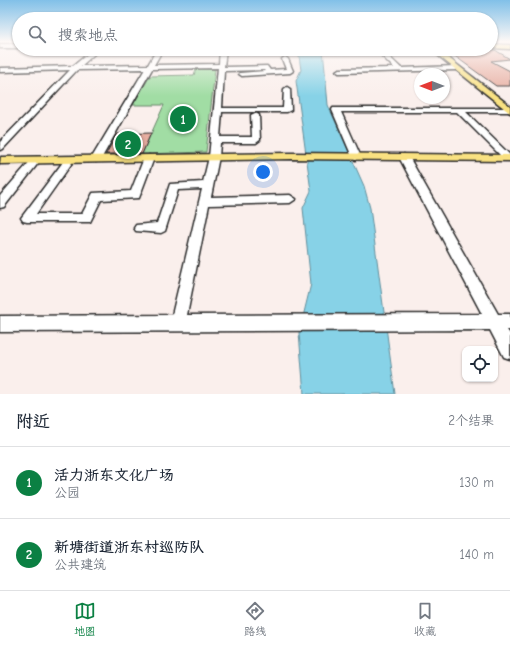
<!DOCTYPE html>
<html lang="zh">
<meta charset="utf-8">
<style>
body{margin:0;font-family:"Comic Neue","LXGW WenKai TC",sans-serif;background:#f2f2f3;color:#1f2937}
.controls{position:absolute;right:12px;bottom:12px;display:grid;overflow:hidden;border-radius:8px;box-shadow:0 1px 3px #0004}
.controls button{width:36px;height:36px;display:grid;place-items:center;padding:0;border:0;border-bottom:1px solid #e0e1e3;background:#fff;color:#1f2937;font:20px sans-serif}
.compass{position:absolute;left:414px;top:68px;width:36px;height:36px;border-radius:50%;background:#fff;box-shadow:0 1px 3px #0004;rotate:270deg}
.you{position:absolute;left:263px;top:172px;width:14px;height:14px;margin:-10px;border:3px solid #fff;border-radius:50%;background:#1a73e8;box-shadow:0 0 0 6px #1a73e833}
.badge{display:grid;place-items:center;width:26px;height:26px;border-radius:50%;background:#0b8043;color:#fff;font-size:13px;font-weight:700}
.pin{position:absolute;translate:-50% -50%;border:2px solid #fff;box-shadow:0 1px 4px #0006}
.list{margin:0;padding:0;list-style:none}
h2{display:flex;justify-content:space-between;align-items:center;height:52px;margin:0;padding:0 16px;font-size:17px}
h2 small{font-size:13px;font-weight:400;color:#747a83}
.list li{display:grid;grid-template-columns:26px 1fr auto;gap:12px;align-items:center;box-sizing:border-box;height:72px;padding:0 16px;border-top:1px solid #e0e1e3}
.list b{display:block;font-size:15px;white-space:nowrap}
.list p{margin:0;font-size:13px;white-space:nowrap;color:#747a83}
.list em{font-size:13px;font-style:normal;color:#747a83}
.icon{flex:none;width:22px;height:22px;fill:none;stroke:currentColor;stroke-width:2;stroke-linecap:round;stroke-linejoin:round}
.map{position:relative;flex:none;width:510px;height:394px;overflow:hidden}
.search{position:absolute;background:#fff;box-shadow:0 1px 3px #0004;left:12px;right:12px;top:12px;height:44px;display:flex;align-items:center;gap:10px;box-sizing:border-box;padding:0 14px;border-radius:22px;color:#747a83;font-size:15px}
.sheet{height:196px;background:#fff}
nav{display:flex;justify-content:space-around;align-items:center;box-sizing:border-box;height:56px;border-top:1px solid #e0e1e3;background:#fff;font-size:11px;color:#747a83}
nav a{display:grid;justify-items:center;gap:2px}
nav .on{color:#0b8043}
.map>svg:first-child{display:block}
.green{fill:#a1dda4;stroke:#668468}
.water{fill:#87d2e7;stroke:#628f9c}
.building{fill:#e7aea1;stroke:#2b2b2b}
.lines{fill:none;stroke-linecap:round;stroke-linejoin:round}
.minor-casing{stroke:#2b2b2b;stroke-width:3}
.major-casing{stroke:#2b2b2b;stroke-width:3}
.minor{fill:#fff;fill-rule:evenodd}
.major{fill:#f9e181;fill-rule:evenodd}
</style>
<div class="map">
<svg width="510" height="394" viewBox="0 0 510 394">
<rect width="100%" height="100%" fill="#faefec"/>
<filter id="ink" filterUnits="userSpaceOnUse"><feTurbulence type="fractalNoise" baseFrequency=".025" numOctaves="2"/><feDisplacementMap in="SourceGraphic" scale="8" xChannelSelector="R" yChannelSelector="G"/><feConvolveMatrix kernelMatrix="1 2 1 2 8 2 1 2 1" color-interpolation-filters="sRGB"/></filter>
<g filter="url(#ink)">
<!-- green -->
<path class="green" d="M 196,69 L 215,69 L 206,152 L 142,154 L 164,105 L 133,105 L 150,76 L 194,75 Z"/>
<!-- water -->
<path class="water" d="M 298,49 L 323,49 L 328,105 L 364,186 L 370,208 L 395,394 L 304,394 L 299,333 L 311,284 L 303,208 L 311,191 L 296,81 L 301,70 Z"/>
<!-- building -->
<g class="building">
<path d="M 445,49 L 495,50 L 510,59 L 491,61 L 510,71 L 510,86 L 496,86 Z"/>
<path d="M 151,133 L 142,154 L 106,154 L 117,134 Z"/>
</g>
<g class="lines">
<!-- minor casing -->
<g class="minor-casing">
<g id="minor">
<rect x="0" y="44" width="19" height="4"/>
<path d="M 94,49 L 100,49 L 81,66 L 148,65 L 157,49 L 163,49 L 154,65 L 219,64 L 220,49 L 226,49 L 224,67 L 267,66 L 270,70 L 286,69 L 282,59 L 285,57 L 288,59 L 293,71 L 290,73 L 242,76 L 239,74 L 240,73 L 265,71 L 264,70 L 224,71 L 222,108 L 283,108 L 284,89 L 287,87 L 290,89 L 291,110 L 287,112 L 222,112 L 220,137 L 252,137 L 251,115 L 255,113 L 259,115 L 260,140 L 256,143 L 220,143 L 219,157 L 211,197 L 290,195 L 296,199 L 290,203 L 209,205 L 187,315 L 482,314 L 399,157 L 404,154 L 409,157 L 498,314 L 510,314 L 510,330 L 507,330 L 510,334 L 510,359 L 504,357 L 490,330 L 0,332 L 0,316 L 172,315 L 202,189 L 178,190 L 165,231 L 161,233 L 136,231 L 134,228 L 136,225 L 157,223 L 170,184 L 203,182 L 209,157 L 218,68 L 152,69 L 101,159 L 96,162 L 91,159 L 145,69 L 77,70 L 3,149 L 0,150 L 0,142 L 70,70 L 0,72 L 0,68 L 73,66 Z"/>
<path d="M 375,49 L 381,49 L 401,68 L 456,66 L 459,68 L 456,70 L 339,73 L 336,71 L 339,69 L 394,68 Z"/>
<path d="M 333,108 L 510,108 L 509,112 L 466,112 L 510,155 L 510,160 L 505,160 L 457,112 L 341,112 L 361,157 L 356,160 L 353,159 L 332,110 Z"/>
<path d="M 149,155 L 154,158 L 139,198 L 101,200 L 90,222 L 27,222 L 23,221 L 21,218 L 66,158 L 72,158 L 74,160 L 36,214 L 82,214 L 93,193 L 131,191 L 144,158 Z"/>
<path d="M 36,157 L 39,158 L 41,160 L 39,162 L 4,207 L 0,208 L 0,196 L 33,158 Z"/>
</g>
</g>
<!-- major casing -->
<g class="major-casing">
<g id="major">
<path d="M 491,44 L 510,45 L 510,49 L 491,48 Z"/>
<path d="M 430,49 L 437,49 L 510,106 L 510,113 Z"/>
<path d="M 292,153 L 510,155 L 510,161 L 292,159 L 0,164 L 1,157 Z"/>
</g>
</g>
<!-- minor -->
<use href="#minor" class="minor"/>
<!-- major -->
<use href="#major" class="major"/>
</g>
</g>
<!-- sky -->
<linearGradient id="sky" x2="0" y2="1"><stop stop-color="#81c0e8"/><stop offset="0.43" stop-color="#fdf8f6"/><stop offset="1" stop-color="#fdf8f6" stop-opacity="0"/></linearGradient>
<rect width="510" height="96" fill="url(#sky)"/>
</svg>
<div class="controls">
<button><svg class="icon" aria-label="locate" viewBox="0 0 24 24"><circle cx="12" cy="12" r="6"/><path d="M12 2v4M12 18v4M2 12h4M18 12h4"/></svg></button>
</div>
<svg class="compass" viewBox="-18 -18 36 36"><path d="M0-13l5 13h-10z" fill="#e53935"/><path d="M0 13l5-13h-10z" fill="#747a83"/></svg>
<div class="you"></div>
<div class="pin badge" style="left:183px;top:119px">1</div>
<div class="pin badge" style="left:128px;top:144px">2</div>
<div class="search"><svg class="icon" aria-label="search" viewBox="0 0 24 24"><circle cx="10" cy="10" r="6"/><path d="M15 15l6 6"/></svg>搜索地点</div>
</div>
<section class="sheet">
<h2>附近<small>2个结果</small></h2>
<ul class="list">
<li><span class="badge">1</span><div><b>活力浙东文化广场</b><p>公园</p></div><em>130 m</em></li>
<li><span class="badge">2</span><div><b>新塘街道浙东村巡防队</b><p>公共建筑</p></div><em>140 m</em></li>
</ul>
</section>
<nav>
<a class="on"><svg class="icon" aria-label="map" viewBox="0 0 24 24"><path d="M3 6l6-2 6 2 6-2v14l-6 2-6-2-6 2zM9 4v14M15 6v14"/></svg>地图</a>
<a><svg class="icon" aria-label="directions" viewBox="0 0 24 24"><path d="M12 3l9 9-9 9-9-9zM9 14v-3h6M13 9l2 2-2 2"/></svg>路线</a>
<a><svg class="icon" aria-label="saved" viewBox="0 0 24 24"><path d="M7 4h10v16l-5-4-5 4z"/></svg>收藏</a>
</nav>
